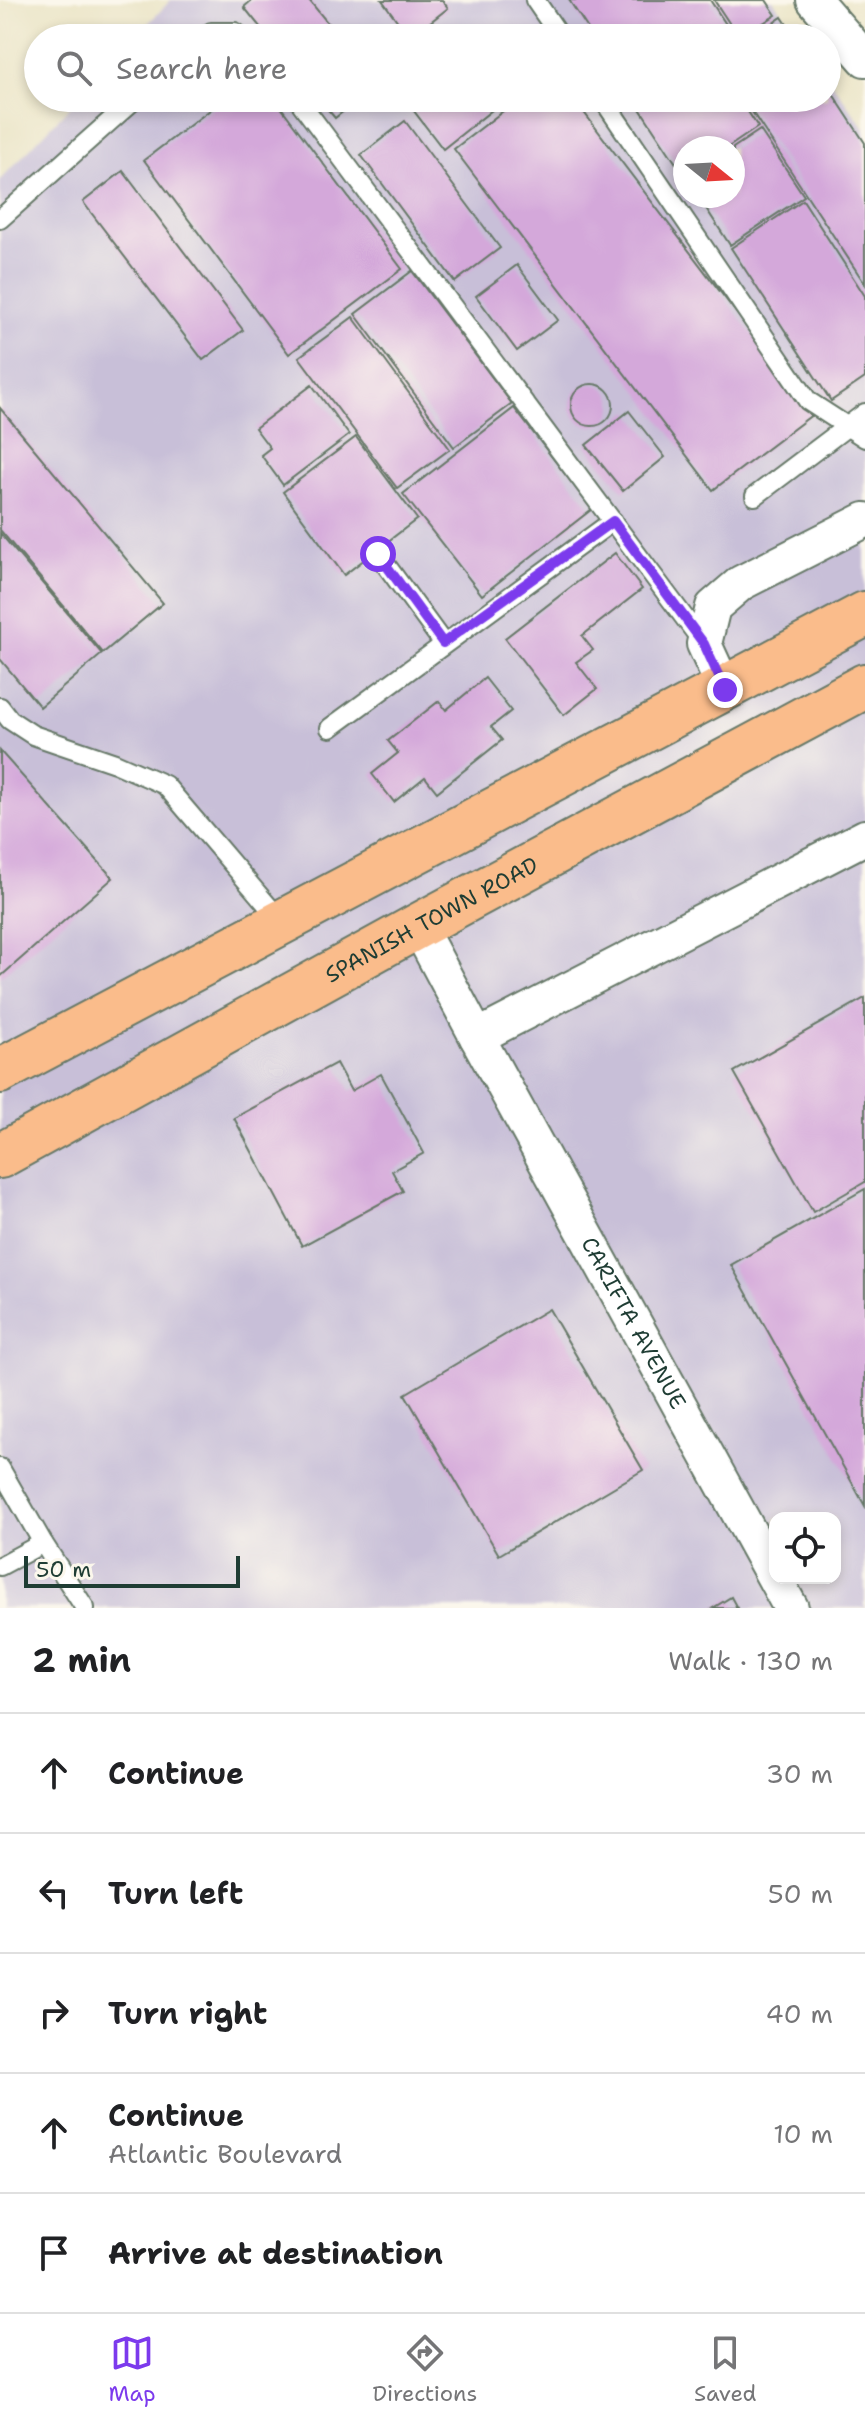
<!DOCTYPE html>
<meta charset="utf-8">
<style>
body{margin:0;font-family:"Shantell Sans",sans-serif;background:#f2f2f2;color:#202124}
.controls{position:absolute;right:24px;bottom:24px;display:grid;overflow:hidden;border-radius:16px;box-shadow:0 4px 12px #0003}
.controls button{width:72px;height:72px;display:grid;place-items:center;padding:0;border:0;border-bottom:2px solid #e0e0e0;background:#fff;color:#202124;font:40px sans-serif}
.compass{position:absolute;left:673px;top:136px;width:72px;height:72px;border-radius:50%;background:#fff;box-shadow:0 4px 12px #0003;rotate:108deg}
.scale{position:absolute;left:24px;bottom:20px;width:216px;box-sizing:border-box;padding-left:8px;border:4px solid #1f3d34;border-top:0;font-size:22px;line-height:28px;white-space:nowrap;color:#1f3d34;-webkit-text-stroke:6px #fbf7ec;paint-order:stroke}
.stop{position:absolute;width:24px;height:24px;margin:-18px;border:6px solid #7c3aed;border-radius:50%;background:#fff}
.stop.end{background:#7c3aed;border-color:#fff;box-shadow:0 2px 8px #0008}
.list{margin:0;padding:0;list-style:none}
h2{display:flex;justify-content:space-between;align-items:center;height:104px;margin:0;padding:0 32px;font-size:34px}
h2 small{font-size:26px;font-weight:400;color:#757577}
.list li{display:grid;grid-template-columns:52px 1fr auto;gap:24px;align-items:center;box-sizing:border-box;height:120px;padding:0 32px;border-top:2px solid #e0e0e0}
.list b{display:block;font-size:30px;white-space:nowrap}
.list p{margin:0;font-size:26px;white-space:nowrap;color:#757577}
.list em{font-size:26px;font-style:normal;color:#757577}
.icon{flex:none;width:44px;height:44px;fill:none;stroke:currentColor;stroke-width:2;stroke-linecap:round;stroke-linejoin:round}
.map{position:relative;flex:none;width:865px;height:1608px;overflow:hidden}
.search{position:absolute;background:#fff;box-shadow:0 4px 12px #0003;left:24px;right:24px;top:24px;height:88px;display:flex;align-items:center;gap:20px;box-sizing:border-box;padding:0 28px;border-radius:44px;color:#757577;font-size:30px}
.sheet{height:704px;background:#fff}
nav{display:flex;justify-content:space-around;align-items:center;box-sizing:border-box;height:112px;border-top:2px solid #e0e0e0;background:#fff;font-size:22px;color:#757577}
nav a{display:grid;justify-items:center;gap:4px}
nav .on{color:#7c3aed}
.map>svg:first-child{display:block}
.industrial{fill:#c8bfd8;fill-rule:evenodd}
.building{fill:#d4a8da}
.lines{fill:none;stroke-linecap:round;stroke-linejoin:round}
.service-casing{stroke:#667867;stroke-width:22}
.minor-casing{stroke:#667867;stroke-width:38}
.trunk-casing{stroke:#667867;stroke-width:48}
.service{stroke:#fff;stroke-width:18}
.minor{stroke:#fff;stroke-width:34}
.trunk{stroke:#fabc8b;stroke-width:44}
.route{stroke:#7c3aed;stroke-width:10}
.labels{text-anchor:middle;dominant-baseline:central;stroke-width:6;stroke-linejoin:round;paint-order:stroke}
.street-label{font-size:22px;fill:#1f3d34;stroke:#fbf7ec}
</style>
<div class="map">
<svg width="865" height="1608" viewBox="0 0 865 1608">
<rect width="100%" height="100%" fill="#fbf7ec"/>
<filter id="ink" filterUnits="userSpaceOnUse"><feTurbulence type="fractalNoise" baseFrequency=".0125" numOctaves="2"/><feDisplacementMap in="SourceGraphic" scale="16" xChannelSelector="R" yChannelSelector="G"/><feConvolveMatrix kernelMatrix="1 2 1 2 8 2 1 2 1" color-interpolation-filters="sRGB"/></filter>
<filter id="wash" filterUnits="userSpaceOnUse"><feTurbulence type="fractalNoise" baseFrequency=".006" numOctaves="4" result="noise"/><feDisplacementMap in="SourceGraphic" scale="32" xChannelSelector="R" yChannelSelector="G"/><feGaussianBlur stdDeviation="1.8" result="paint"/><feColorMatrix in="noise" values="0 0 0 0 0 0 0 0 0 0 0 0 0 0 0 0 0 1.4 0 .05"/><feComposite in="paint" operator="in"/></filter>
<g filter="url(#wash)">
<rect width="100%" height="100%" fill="#ebe5c7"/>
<!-- industrial -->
<g class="industrial">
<path d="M 171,0 L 773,0 L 800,38 L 134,38 Z"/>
<path d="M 827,76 L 865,129 L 865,1608 L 0,1608 L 0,180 L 78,98 L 827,98 ZM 685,148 L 733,148 L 733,196 L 685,196 ZM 775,1518 L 835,1518 L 835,1578 L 775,1578 Z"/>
</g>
<g id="blocks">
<!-- building -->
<g class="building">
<path d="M 252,0 L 309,0 L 340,38 L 269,38 L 244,7 Z"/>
<path d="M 382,0 L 442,0 L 448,8 L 410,38 Z"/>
<path d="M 569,0 L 710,0 L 735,38 L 594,38 Z"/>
<path d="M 714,0 L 766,0 L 776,15 L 739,38 Z"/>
<path d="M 782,17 L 796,38 L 751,38 Z"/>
<path d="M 827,85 L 865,143 L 865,284 L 743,98 L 827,98 Z"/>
<path d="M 226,98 L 274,98 L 402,269 L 289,354 L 144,160 Z"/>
<path d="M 318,98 L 360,98 L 335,118 Z"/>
<path d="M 404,98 L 471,99 L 507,98 L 443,149 Z"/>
<path d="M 520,98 L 573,98 L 813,414 L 713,490 L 454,149 Z"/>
<path d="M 633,98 L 739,98 L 758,127 L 727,148 L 685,148 L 685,177 Z"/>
<path d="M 405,121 L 500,248 L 455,282 L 361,155 Z"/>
<path d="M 760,130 L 804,196 L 730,245 L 698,196 L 733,196 L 733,148 Z"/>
<path d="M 123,171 L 243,330 L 203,360 L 83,202 Z"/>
<path d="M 803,200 L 865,296 L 865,378 L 831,401 L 731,248 Z"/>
<path d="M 517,265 L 558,320 L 517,351 L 476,296 Z"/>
<path d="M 412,271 L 512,404 L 454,447 L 355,314 Z"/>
<path d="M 353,317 L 450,449 L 397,488 L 299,357 Z"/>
<circle cx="592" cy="405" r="21"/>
<path d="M 312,385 L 349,435 L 283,485 L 261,455 L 270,448 L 255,428 Z"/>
<path d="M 0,408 L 163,603 L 103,653 L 0,530 Z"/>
<path d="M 514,408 L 592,509 L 482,595 L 403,494 Z"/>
<path d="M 629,411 L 665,457 L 623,491 L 586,445 Z"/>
<path d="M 356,437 L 417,519 L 344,575 L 283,492 Z"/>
<path d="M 0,533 L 102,654 L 40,707 L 0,659 Z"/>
<path d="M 615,553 L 642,589 L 582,636 L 593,650 L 576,662 L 597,689 L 564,715 L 505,638 Z"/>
<path d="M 485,678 L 511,711 L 491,727 L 502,740 L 437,792 L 425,777 L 394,802 L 372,774 L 398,753 L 388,741 L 439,701 L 446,710 Z"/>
<path d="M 0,751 L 113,878 L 0,977 Z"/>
<path d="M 865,998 L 865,1182 L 813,1212 L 734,1072 Z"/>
<path d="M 336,1063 L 351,1091 L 381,1074 L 424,1153 L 392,1171 L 403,1191 L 302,1246 L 234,1118 Z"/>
<path d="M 865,1189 L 865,1506 L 731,1265 Z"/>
<path d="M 549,1309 L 643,1470 L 499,1555 L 405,1394 Z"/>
<path d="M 731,1597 L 737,1608 L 713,1608 Z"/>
</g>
</g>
</g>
<g filter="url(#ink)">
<use href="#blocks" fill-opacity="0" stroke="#667867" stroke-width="2"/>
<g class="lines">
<!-- service casing -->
<g class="service-casing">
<g id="service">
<path d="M 535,0 L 561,38"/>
<path d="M 204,38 L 211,32 L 235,32 L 243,38"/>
<path d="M 297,98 L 704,644"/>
<path d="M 602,98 L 808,401 L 865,438"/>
<path d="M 0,219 L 136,98"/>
<path d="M 755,496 L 865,413"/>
<path d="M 378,554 L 443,643"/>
<path d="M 0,707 L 10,720 L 33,735 L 115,763 L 165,785 L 280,920"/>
<path d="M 330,728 L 613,521"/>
<path d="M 0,1468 L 43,1543 L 85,1608"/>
<path d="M 0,1566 L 43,1543"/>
</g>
</g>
<!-- minor casing -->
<g class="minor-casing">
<g id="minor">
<path d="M 814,0 L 865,59"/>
<path d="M 725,690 L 704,644 L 713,607 L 741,583 L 865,520"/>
<path d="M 418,926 L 477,1037 L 865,837"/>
<path id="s1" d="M 477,1037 L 791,1608"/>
</g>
</g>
<!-- trunk casing -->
<g class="trunk-casing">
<g id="trunk">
<path d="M 0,1071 L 865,614"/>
<path id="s2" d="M 0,1156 L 418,926 L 865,686"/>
</g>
</g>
<!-- service -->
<use href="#service" class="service"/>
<!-- minor -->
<use href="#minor" class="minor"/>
<!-- trunk -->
<use href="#trunk" class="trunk"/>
</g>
</g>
<g class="lines" filter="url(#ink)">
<!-- route -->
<path class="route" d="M 378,554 L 443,643 L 613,521 L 704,644 L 725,690"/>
</g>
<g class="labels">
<!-- street labels -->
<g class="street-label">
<text stroke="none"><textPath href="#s2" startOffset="492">SPANISH TOWN ROAD</textPath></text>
<text stroke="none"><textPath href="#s1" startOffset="326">CARIFTA AVENUE</textPath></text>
</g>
</g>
</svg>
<div class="controls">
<button><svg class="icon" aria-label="locate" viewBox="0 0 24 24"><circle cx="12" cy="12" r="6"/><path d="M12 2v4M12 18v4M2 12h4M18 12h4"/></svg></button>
</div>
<svg class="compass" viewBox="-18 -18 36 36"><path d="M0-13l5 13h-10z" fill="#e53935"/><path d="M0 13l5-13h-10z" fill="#757577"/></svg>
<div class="scale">50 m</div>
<div class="stop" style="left:378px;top:554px"></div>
<div class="stop end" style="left:725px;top:690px"></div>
<div class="search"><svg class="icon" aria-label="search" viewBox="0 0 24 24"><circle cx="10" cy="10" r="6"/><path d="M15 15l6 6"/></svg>Search here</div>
</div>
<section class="sheet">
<h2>2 min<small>Walk · 130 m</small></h2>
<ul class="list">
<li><svg class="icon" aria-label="ahead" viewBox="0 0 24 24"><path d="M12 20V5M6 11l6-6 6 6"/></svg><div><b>Continue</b></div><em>30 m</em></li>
<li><svg class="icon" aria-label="left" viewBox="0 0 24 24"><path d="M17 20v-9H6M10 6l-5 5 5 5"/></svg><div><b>Turn left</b></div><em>50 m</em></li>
<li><svg class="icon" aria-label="right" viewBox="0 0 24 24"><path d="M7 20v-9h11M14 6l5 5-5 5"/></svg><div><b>Turn right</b></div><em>40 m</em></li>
<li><svg class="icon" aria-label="ahead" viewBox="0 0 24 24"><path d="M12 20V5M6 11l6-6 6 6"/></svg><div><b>Continue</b><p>Atlantic Boulevard</p></div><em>10 m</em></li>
<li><svg class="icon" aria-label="arrive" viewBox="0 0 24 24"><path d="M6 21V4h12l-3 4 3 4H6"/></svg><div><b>Arrive at destination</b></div></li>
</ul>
</section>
<nav>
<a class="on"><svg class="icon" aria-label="map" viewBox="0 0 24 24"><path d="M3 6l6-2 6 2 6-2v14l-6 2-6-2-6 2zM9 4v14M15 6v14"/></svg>Map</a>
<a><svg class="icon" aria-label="directions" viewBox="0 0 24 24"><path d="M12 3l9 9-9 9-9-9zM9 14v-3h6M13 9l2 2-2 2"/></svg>Directions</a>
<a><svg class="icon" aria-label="saved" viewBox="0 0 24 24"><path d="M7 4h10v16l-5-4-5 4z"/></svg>Saved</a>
</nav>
